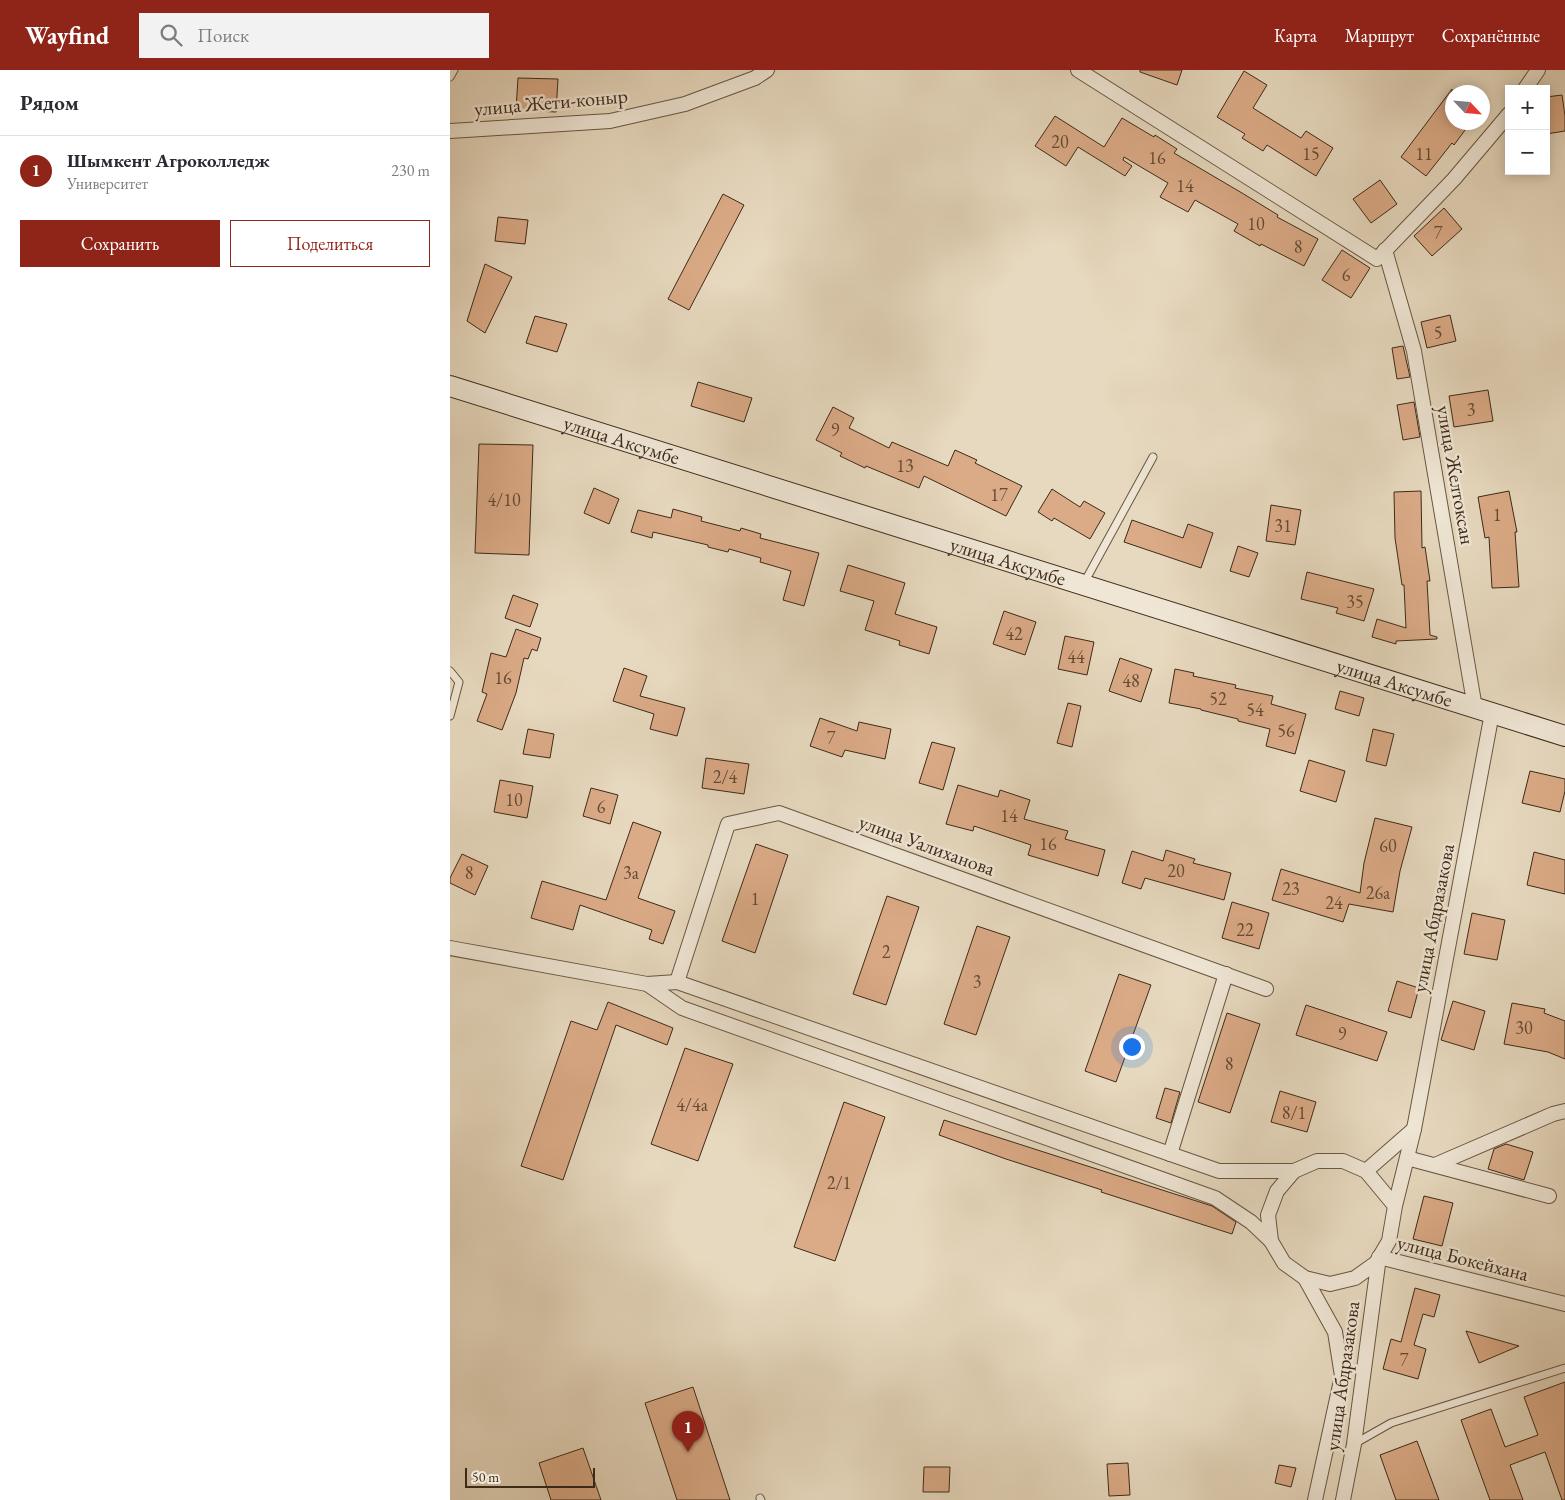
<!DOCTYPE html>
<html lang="ru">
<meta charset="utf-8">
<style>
body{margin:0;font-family:"EB Garamond",serif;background:#f2f2f3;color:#2b2b33}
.controls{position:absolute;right:15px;top:15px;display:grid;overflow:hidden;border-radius:0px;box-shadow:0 2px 12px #0003}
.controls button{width:45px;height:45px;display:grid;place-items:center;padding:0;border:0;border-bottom:1px solid #e1e1e2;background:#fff;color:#2b2b33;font:25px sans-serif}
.compass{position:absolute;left:995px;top:15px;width:45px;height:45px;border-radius:50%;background:#fff;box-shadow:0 2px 12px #0003;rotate:116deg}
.scale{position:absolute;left:15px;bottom:12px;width:130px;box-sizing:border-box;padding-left:5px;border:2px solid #3d2a18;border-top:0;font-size:14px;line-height:18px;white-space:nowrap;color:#3d2a18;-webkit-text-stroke:4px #efe6d5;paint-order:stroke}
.you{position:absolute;left:681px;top:976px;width:18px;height:18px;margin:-12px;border:4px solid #fff;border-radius:50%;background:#1a73e8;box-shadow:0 0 0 8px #1a73e833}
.badge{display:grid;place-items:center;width:32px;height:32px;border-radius:50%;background:#8f2418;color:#fff;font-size:16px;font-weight:700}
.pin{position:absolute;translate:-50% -41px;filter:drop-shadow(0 1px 2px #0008)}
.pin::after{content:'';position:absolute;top:26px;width:18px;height:15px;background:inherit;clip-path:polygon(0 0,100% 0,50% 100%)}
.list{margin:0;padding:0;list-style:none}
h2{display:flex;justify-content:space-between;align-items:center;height:65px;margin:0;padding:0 20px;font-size:21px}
h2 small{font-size:16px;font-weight:400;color:#7c7c81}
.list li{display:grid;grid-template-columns:32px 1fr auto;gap:15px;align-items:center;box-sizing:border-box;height:70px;padding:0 20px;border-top:1px solid #e1e1e2}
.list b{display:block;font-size:19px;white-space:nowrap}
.list p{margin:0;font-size:16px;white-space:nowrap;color:#7c7c81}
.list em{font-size:16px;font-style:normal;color:#7c7c81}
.actions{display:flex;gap:10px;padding:15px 20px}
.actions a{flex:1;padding:11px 0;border:1px solid #8f2418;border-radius:0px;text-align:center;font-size:18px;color:#8f2418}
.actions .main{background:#8f2418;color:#fff}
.icon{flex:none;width:28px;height:28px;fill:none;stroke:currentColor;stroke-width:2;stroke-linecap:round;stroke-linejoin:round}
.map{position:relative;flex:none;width:1115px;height:1430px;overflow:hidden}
header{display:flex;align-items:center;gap:30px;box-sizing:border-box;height:70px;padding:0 25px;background:#8f2418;color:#fff}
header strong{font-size:24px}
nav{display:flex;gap:28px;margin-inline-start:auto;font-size:18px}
.search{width:350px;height:45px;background:#f2f2f3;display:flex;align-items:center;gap:12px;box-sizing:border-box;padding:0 18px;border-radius:0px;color:#7c7c81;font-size:19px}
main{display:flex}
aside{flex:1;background:#fff}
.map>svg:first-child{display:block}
.building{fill:#dbab87;stroke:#3d2a18}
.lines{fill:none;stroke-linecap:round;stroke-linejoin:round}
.service-casing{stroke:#685642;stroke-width:9}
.minor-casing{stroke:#685642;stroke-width:16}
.secondary-casing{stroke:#3d2a18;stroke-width:22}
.service{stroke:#efe6d5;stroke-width:7}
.minor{stroke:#efe6d5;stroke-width:14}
.secondary{stroke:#efe6d5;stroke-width:20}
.labels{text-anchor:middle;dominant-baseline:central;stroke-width:5;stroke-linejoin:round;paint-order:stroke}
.number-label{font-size:18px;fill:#644a34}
.street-label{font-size:20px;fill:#3d2a18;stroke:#efe6d5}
</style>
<header>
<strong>Wayfind</strong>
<div class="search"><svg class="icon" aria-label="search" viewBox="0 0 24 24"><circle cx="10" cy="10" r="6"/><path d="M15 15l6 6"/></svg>Поиск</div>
<nav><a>Карта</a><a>Маршрут</a><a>Сохранённые</a></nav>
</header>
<main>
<aside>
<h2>Рядом<small></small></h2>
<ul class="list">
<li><span class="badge">1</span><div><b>Шымкент Агроколледж</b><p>Университет</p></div><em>230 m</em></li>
</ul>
<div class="actions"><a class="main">Сохранить</a><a>Поделиться</a></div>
</aside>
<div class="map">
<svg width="1115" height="1430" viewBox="0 0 1115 1430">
<rect width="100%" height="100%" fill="#e7d9bf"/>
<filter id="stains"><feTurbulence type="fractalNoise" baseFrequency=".004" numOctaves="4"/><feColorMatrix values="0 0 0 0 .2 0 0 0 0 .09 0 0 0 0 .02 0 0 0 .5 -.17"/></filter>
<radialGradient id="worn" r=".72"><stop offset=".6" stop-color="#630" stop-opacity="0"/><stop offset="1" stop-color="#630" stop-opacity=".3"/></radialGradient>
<!-- building -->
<g class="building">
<path d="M 690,0 L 732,0 L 727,15 L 690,2 Z"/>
<path d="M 794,1 L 817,15 L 803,38 L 851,68 L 856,61 L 883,78 L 866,106 L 817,75 L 813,81 L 792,68 L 795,64 L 767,47 Z"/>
<path d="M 68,8 L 108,9 L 106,42 L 66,40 Z"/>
<path d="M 1002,19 L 1002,52 L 1021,52 L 1004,75 L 1002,73 L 976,106 L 951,87 Z"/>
<path d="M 1112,25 L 1115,46 L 1115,61 L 1096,64 L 1096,27 Z"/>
<path d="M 605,46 L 654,77 L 672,48 L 704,67 L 705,65 L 727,79 L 724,83 L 792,123 L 828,145 L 827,147 L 868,169 L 854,196 L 811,174 L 810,176 L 784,161 L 788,154 L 745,130 L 738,142 L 710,127 L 718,113 L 674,87 L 673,90 L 682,96 L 675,106 L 628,77 L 616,96 L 585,76 Z"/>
<path d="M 930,110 L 947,134 L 921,153 L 903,129 Z"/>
<path d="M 273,124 L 294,135 L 239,240 L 218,229 Z"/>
<path d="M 994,138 L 1012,159 L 982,186 L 964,166 Z"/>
<path d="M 48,147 L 78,150 L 75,174 L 45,171 Z"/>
<path d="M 892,180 L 920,198 L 901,228 L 872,210 Z"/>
<path d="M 35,194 L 62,207 L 35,263 L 17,251 Z"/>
<path d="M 1000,245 L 1006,271 L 977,278 L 971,252 Z"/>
<path d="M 85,246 L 117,254 L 107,282 L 76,273 Z"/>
<path d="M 953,276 L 960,307 L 947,309 L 942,278 Z"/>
<path d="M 248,312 L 302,328 L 294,352 L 241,336 Z"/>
<path d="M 1038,320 L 1043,351 L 1004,357 L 999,326 Z"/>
<path d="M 964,332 L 970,367 L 953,370 L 947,335 Z"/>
<path d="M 383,337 L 404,348 L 399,358 L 439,378 L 442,372 L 498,396 L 505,380 L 527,390 L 525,393 L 572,416 L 556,446 L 474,406 L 469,418 L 416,396 L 415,398 L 390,386 L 392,383 L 366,370 Z"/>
<path d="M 29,374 L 83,375 L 79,485 L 25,483 Z"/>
<path d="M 144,418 L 169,429 L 159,454 L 134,443 Z"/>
<path d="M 602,419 L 630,437 L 634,431 L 655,443 L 640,469 L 604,448 L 602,451 L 588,442 Z"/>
<path d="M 971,421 L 972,478 L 975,477 L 980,511 L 977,511 L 980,565 L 987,567 L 987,569 L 946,571 L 946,574 L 922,567 L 927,549 L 956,558 L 954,515 L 952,515 L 945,468 L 944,422 Z"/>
<path d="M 1059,421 L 1067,462 L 1065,462 L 1069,517 L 1042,518 L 1039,467 L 1035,468 L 1028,427 Z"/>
<path d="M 821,435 L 851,440 L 845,475 L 816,471 Z"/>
<path d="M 223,439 L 252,447 L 251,451 L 290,461 L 291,458 L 311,464 L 310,468 L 369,483 L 354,536 L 333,530 L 341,501 L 310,492 L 311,488 L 279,479 L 278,482 L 258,477 L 258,475 L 203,462 L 202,468 L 181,462 L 188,440 L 221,448 Z"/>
<path d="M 682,450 L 733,468 L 738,454 L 763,463 L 751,498 L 674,472 Z"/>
<path d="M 788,476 L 808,483 L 799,507 L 780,501 Z"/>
<path d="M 398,495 L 455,513 L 445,544 L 487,557 L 479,584 L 449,575 L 450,571 L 415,560 L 424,531 L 390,521 Z"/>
<path d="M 857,502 L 924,519 L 914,551 L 886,543 L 888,538 L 851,529 Z"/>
<path d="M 63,525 L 88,534 L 80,557 L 55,548 Z"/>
<path d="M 554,541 L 586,552 L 575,585 L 543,574 Z"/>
<path d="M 66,559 L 91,568 L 87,581 L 82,579 L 78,589 L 74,588 L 66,623 L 52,660 L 27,651 L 37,624 L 32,622 L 41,583 L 56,587 Z"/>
<path d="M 615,566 L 644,572 L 637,605 L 608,599 Z"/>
<path d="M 670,588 L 702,599 L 691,632 L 659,621 Z"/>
<path d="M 174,598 L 197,606 L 190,626 L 235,638 L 227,666 L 200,659 L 204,644 L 163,631 Z"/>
<path d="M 725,599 L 744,603 L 743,606 L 786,615 L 785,618 L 823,626 L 821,634 L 856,644 L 845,684 L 816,676 L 820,659 L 788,651 L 788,649 L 751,640 L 751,639 L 719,633 Z"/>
<path d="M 890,621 L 914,628 L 909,646 L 885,639 Z"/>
<path d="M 618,633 L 631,636 L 622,677 L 607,673 Z"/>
<path d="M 370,648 L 407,661 L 409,652 L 441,659 L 435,689 L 395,680 L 392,687 L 360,676 Z"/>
<path d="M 78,659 L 104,664 L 100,688 L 73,684 Z"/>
<path d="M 923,659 L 944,664 L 936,696 L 916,691 Z"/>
<path d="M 482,672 L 505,678 L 493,720 L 469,713 Z"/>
<path d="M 256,688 L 299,694 L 294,724 L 252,718 Z"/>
<path d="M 859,690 L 895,701 L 886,732 L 850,721 Z"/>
<path d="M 1080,701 L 1115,709 L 1115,721 L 1110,742 L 1072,733 Z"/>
<path d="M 50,710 L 83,716 L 77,748 L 44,742 Z"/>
<path d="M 508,715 L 548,727 L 550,720 L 580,730 L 574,749 L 618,761 L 615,769 L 655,780 L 648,806 L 578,785 L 581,775 L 524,756 L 523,761 L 496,754 Z"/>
<path d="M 141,718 L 168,725 L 160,754 L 133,746 Z"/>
<path d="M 925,748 L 962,757 L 950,801 L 943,842 L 899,834 L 893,852 L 822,830 L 831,799 L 910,823 L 914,793 Z"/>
<path d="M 183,752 L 211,762 L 188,828 L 225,841 L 213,874 L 199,869 L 202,860 L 130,835 L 123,860 L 81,848 L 92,811 L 156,830 Z"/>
<path d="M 306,774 L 338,785 L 305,883 L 272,871 Z"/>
<path d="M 716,780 L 745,789 L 743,793 L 781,803 L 774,830 L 695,808 L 691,819 L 672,813 L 682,781 L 713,791 Z"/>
<path d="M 1084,782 L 1115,790 L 1115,824 L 1077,815 Z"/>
<path d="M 12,784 L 38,796 L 25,825 L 0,813 L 0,808 Z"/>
<path d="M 437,826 L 469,837 L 436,935 L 403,924 Z"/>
<path d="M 782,832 L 819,843 L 809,879 L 772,868 Z"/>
<path d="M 1022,843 L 1055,850 L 1047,890 L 1014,884 Z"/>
<path d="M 527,856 L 560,867 L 526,965 L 494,954 Z"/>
<path d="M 669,904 L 701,915 L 666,1012 L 635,1001 Z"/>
<path d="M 947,911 L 969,918 L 961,948 L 938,941 Z"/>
<path d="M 1003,931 L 1035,941 L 1024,980 L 991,970 Z"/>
<path d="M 158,932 L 223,958 L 217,975 L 166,955 L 113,1110 L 71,1096 L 121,951 L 147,960 Z"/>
<path d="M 1062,933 L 1095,939 L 1094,943 L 1115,951 L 1115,989 L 1098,982 L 1054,974 Z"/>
<path d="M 856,935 L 937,962 L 927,991 L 846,965 Z"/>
<path d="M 777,943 L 810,954 L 780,1043 L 748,1032 Z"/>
<path d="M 235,978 L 283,994 L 248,1091 L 201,1074 Z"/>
<path d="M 715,1018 L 730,1022 L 721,1053 L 706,1048 Z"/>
<path d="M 830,1021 L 866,1032 L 857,1062 L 821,1052 Z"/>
<path d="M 394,1032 L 435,1047 L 385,1191 L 344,1177 Z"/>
<path d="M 494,1050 L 762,1136 L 786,1152 L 782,1164 L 651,1122 L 652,1120 L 556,1089 L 489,1065 Z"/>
<path d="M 1056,1074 L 1083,1082 L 1074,1110 L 1038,1099 L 1044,1079 Z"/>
<path d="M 974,1126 L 1003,1133 L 992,1176 L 963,1169 Z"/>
<path d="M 965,1218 L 990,1225 L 984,1247 L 973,1244 L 964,1275 L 976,1279 L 968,1309 L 933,1299 L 941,1269 L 951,1272 Z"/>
<path d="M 1016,1261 L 1069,1276 L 1029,1293 Z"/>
<path d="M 1115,1312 L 1115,1430 L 1112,1430 L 1095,1382 L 1060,1395 L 1073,1430 L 1040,1430 L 1011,1350 L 1041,1339 L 1055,1377 L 1088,1365 L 1074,1327 Z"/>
<path d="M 243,1317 L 280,1430 L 227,1430 L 195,1333 Z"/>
<path d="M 967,1371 L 989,1430 L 946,1430 L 930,1385 Z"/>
<path d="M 133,1378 L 151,1430 L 101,1430 L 89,1393 Z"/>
<path d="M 678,1393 L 680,1425 L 659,1426 L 657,1394 Z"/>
<path d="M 829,1395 L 846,1398 L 841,1417 L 825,1413 Z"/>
<path d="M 474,1397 L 500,1397 L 499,1422 L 473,1422 Z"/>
</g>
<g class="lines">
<!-- service casing -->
<g class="service-casing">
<g id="service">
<path d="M 0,7 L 4,0"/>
<path d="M 634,513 L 703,387"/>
<path d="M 0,601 L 9,612 L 0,646"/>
<path d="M 904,1374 L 941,1353 L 1115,1298"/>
<path d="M 310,1428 L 311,1430"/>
</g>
</g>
<!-- minor casing -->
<g class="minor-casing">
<g id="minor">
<path d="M 628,0 L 927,189 L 1004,109 L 1059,44"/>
<path d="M 1075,19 L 1088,0"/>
<path d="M 0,61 L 160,51 L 235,34 L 305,8 L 317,0"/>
<path d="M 935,180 L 964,281 L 1025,638"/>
<path d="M 0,878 L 197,914 L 227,912 L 769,1101 L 844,1101"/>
<path d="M 227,912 L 278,754 L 329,743 L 816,919"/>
<path d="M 197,914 L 232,938 L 765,1128 L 801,1152 L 821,1171"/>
<path d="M 720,1084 L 776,904"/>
<path d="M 957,1088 L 1099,1126"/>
<path d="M 985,1095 L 1103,1044 L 1115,1041"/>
<path d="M 916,1101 L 964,1059"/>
<path d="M 945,1136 L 916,1101 L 893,1091 L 867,1091 L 844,1101 L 827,1121 L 818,1145 L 821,1171 L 834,1193 L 855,1208 L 880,1214 L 905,1208 L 926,1193 L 939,1171 L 945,1136 L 964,1059 L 1042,643"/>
<path d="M 855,1208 L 885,1262 L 892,1306 L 865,1430"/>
<path d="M 893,1430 L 904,1374 L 929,1187 L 1115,1234"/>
</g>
</g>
<!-- secondary casing -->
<g class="secondary-casing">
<g id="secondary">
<path id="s1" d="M 0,316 L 1115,666"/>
</g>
</g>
<!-- service -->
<use href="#service" class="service"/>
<!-- minor -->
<use href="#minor" class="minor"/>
<!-- secondary -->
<use href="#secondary" class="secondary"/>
</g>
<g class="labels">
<!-- number labels -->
<g class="number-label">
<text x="610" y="71">20</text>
<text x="861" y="83">15</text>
<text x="974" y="83">11</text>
<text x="707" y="87">16</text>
<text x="735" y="115">14</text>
<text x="806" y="153">10</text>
<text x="988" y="162">7</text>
<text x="848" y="176">8</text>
<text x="896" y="204">6</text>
<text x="988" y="262">5</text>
<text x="1021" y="339">3</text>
<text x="385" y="359">9</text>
<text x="455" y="395">13</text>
<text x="549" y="424">17</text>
<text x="54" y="429">4/10</text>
<text x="1047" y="444">1</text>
<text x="833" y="455">31</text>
<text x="905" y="531">35</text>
<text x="564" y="563">42</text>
<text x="626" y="586">44</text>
<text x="53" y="607">16</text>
<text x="681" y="610">48</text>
<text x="768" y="628">52</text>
<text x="805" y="639">54</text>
<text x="836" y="660">56</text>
<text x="381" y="667">7</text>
<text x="275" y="706">2/4</text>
<text x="64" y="729">10</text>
<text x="151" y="736">6</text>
<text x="559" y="745">14</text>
<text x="598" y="773">16</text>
<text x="938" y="775">60</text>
<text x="726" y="800">20</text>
<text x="19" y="802">8</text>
<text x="181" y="802">3а</text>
<text x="841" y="818">23</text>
<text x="928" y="822">26а</text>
<text x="305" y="828">1</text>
<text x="884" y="832">24</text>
<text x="795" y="859">22</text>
<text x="436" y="881">2</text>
<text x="527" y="911">3</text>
<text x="1074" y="957">30</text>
<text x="892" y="963">9</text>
<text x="779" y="993">8</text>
<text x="242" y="1034">4/4а</text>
<text x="844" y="1042">8/1</text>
<text x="389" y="1112">2/1</text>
<text x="954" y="1289">7</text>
</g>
<!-- street labels -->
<g class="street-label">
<text transform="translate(101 32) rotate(-5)">улица Жети-коныр</text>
<text stroke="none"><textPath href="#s1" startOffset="180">улица Аксумбе</textPath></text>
<text transform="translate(1006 405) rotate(80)">улица Желтоксан</text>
<text stroke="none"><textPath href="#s1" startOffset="585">улица Аксумбе</textPath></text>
<text stroke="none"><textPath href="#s1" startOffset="990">улица Аксумбе</textPath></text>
<text transform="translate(477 775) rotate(20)">улица Уалиханова</text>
<text transform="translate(983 848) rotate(-79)">улица Абдразакова</text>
<text transform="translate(1013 1188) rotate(14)">улица Бокейхана</text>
<text transform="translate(892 1306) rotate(-82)">улица Абдразакова</text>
</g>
</g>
<rect width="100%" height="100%" filter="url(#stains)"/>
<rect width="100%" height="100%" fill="url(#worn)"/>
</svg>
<div class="controls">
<button>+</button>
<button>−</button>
</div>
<svg class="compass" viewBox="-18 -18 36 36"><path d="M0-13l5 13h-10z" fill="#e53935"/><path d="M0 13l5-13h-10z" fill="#7c7c81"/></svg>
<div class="scale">50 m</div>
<div class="you"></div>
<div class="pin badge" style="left:238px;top:1382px">1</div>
</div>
</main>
